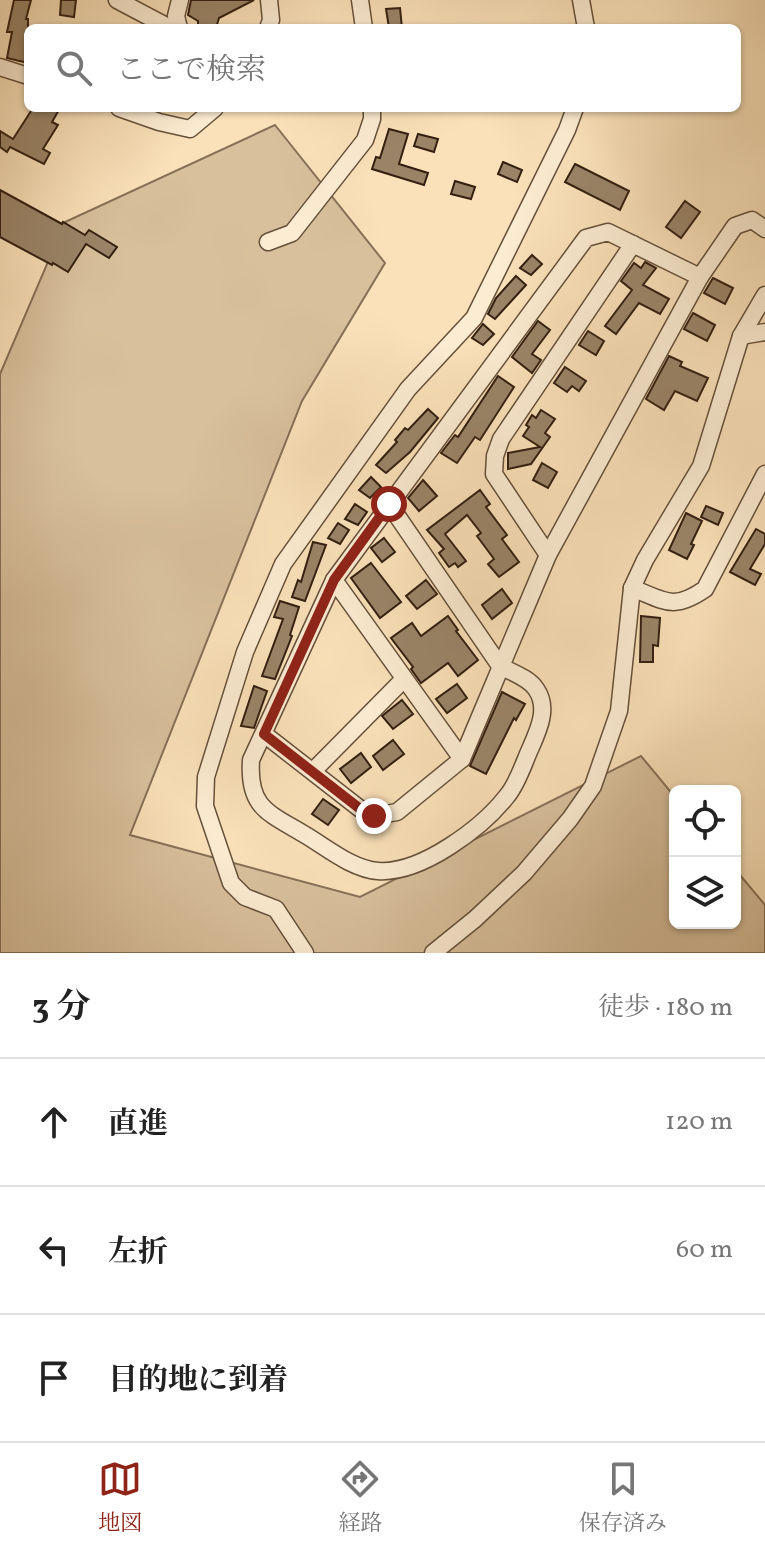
<!DOCTYPE html>
<html lang="ja">
<meta charset="utf-8">
<style>
body{margin:0;font-family:Vollkorn,"Noto Serif JP",serif;background:#f6f6f6;color:#222}
.controls{position:absolute;right:24px;bottom:24px;display:grid;overflow:hidden;border-radius:12px;box-shadow:0 2px 6px #0004}
.controls button{width:72px;height:72px;display:grid;place-items:center;padding:0;border:0;border-bottom:2px solid #e0e0e0;background:#fff;color:#222;font:40px sans-serif}
.stop{position:absolute;width:24px;height:24px;margin:-18px;border:6px solid #8f2418;border-radius:50%;background:#fff}
.stop.end{background:#8f2418;border-color:#fff;box-shadow:0 2px 8px #0008}
.list{margin:0;padding:0;list-style:none}
h2{display:flex;justify-content:space-between;align-items:center;height:104px;margin:0;padding:0 32px;font-size:34px}
h2 small{font-size:26px;font-weight:400;color:#767676}
.list li{display:grid;grid-template-columns:52px 1fr auto;gap:24px;align-items:center;box-sizing:border-box;height:128px;padding:0 32px;border-top:2px solid #e0e0e0}
.list b{display:block;font-size:30px;white-space:nowrap}
.list em{font-size:26px;font-style:normal;color:#767676}
.icon{flex:none;width:44px;height:44px;fill:none;stroke:currentColor;stroke-width:2;stroke-linecap:round;stroke-linejoin:round}
.map{position:relative;flex:none;width:765px;height:953px;overflow:hidden}
.search{position:absolute;background:#fff;box-shadow:0 2px 6px #0004;left:24px;right:24px;top:24px;height:88px;display:flex;align-items:center;gap:20px;box-sizing:border-box;padding:0 28px;border-radius:12px;color:#767676;font-size:30px}
.sheet{height:488px;background:#fff}
nav{display:flex;justify-content:space-around;align-items:center;box-sizing:border-box;height:112px;border-top:2px solid #e0e0e0;background:#fff;font-size:22px;color:#767676}
nav a{display:grid;justify-items:center;gap:4px}
nav .on{color:#8f2418}
.map>svg:first-child{display:block}
.green{fill:#d8c09c;stroke:#867056;stroke-width:2}
.building{fill:#9a8468;stroke:#331f10;stroke-width:2}
.lines{fill:none;stroke-linecap:round;stroke-linejoin:round}
.minor-casing{stroke:#65503a;stroke-width:19}
.minor{stroke:#fcecd2;stroke-width:16}
.route{stroke:#8f2418;stroke-width:10}
</style>
<div class="map">
<svg width="765" height="953" viewBox="0 0 765 953">
<rect width="100%" height="100%" fill="#fae1b9"/>
<filter id="stains"><feTurbulence type="fractalNoise" baseFrequency=".0025" numOctaves="4"/><feColorMatrix values="0 0 0 0 .2 0 0 0 0 .09 0 0 0 0 .02 0 0 0 .5 -.17"/></filter>
<radialGradient id="worn" r=".72"><stop offset=".6" stop-color="#630" stop-opacity="0"/><stop offset="1" stop-color="#630" stop-opacity=".3"/></radialGradient>
<!-- green -->
<path class="green" d="M 275,125 L 385,263 L 302,401 L 130,835 L 360,897 L 641,756 L 675,797 L 675,923 L 735,923 L 735,869 L 765,905 L 765,953 L 0,953 L 0,374 L 65,222 Z"/>
<!-- building -->
<g class="building">
<path d="M 14,0 L 31,0 L 26,19 L 28,19 L 28,63 L 7,58 L 12,32 L 7,32 Z"/>
<path d="M 61,0 L 76,0 L 74,17 L 60,15 Z"/>
<path d="M 191,0 L 254,0 L 219,18 L 216,28 L 198,28 L 198,21 L 188,15 Z"/>
<path d="M 400,8 L 402,28 L 389,28 L 386,9 Z"/>
<path d="M 33,108 L 60,108 L 52,122 L 58,125 L 43,149 L 50,153 L 44,164 L 10,147 L 7,152 L 0,147 L 0,131 L 13,139 Z"/>
<path d="M 389,129 L 408,134 L 399,164 L 428,173 L 424,185 L 372,169 L 376,157 L 380,158 Z"/>
<path d="M 418,134 L 438,139 L 434,152 L 414,146 Z"/>
<path d="M 503,162 L 522,170 L 517,182 L 498,174 Z"/>
<path d="M 575,164 L 629,191 L 620,210 L 565,182 Z"/>
<path d="M 455,181 L 475,187 L 471,199 L 451,194 Z"/>
<path d="M 0,190 L 62,224 L 63,222 L 85,235 L 89,230 L 117,247 L 109,258 L 86,244 L 68,272 L 53,263 L 52,265 L 0,237 Z"/>
<path d="M 685,201 L 700,212 L 681,238 L 666,227 Z"/>
<path d="M 532,255 L 542,264 L 531,275 L 520,268 Z"/>
<path d="M 645,262 L 656,268 L 643,285 L 669,299 L 660,314 L 639,303 L 616,334 L 605,326 L 632,290 L 621,281 L 634,263 L 641,268 Z"/>
<path d="M 516,276 L 526,285 L 495,319 L 488,314 L 496,298 Z"/>
<path d="M 713,278 L 733,288 L 725,304 L 704,293 Z"/>
<path d="M 693,313 L 715,325 L 707,341 L 684,329 Z"/>
<path d="M 538,321 L 550,330 L 532,354 L 541,360 L 532,373 L 512,357 Z"/>
<path d="M 483,324 L 494,334 L 483,345 L 472,338 Z"/>
<path d="M 588,331 L 604,341 L 596,355 L 579,345 Z"/>
<path d="M 669,356 L 682,362 L 680,366 L 708,378 L 697,401 L 675,391 L 664,410 L 646,399 Z"/>
<path d="M 565,367 L 586,381 L 579,391 L 572,386 L 567,392 L 554,383 Z"/>
<path d="M 498,376 L 514,387 L 480,440 L 475,437 L 457,463 L 441,453 L 455,435 L 458,437 Z"/>
<path d="M 428,409 L 438,418 L 410,452 L 386,473 L 376,465 L 397,442 L 395,440 L 405,428 L 408,430 Z"/>
<path d="M 541,410 L 555,419 L 545,433 L 550,437 L 531,464 L 508,469 L 508,453 L 540,447 L 523,436 L 529,427 L 526,425 L 532,415 L 536,418 Z"/>
<path d="M 542,463 L 557,472 L 548,488 L 533,480 Z"/>
<path d="M 371,477 L 381,487 L 370,498 L 359,490 Z"/>
<path d="M 423,480 L 437,496 L 419,511 L 408,498 Z"/>
<path d="M 480,490 L 490,504 L 486,507 L 507,535 L 502,539 L 519,562 L 499,577 L 488,564 L 494,559 L 477,536 L 481,533 L 467,515 L 445,534 L 466,561 L 458,567 L 455,563 L 449,567 L 439,553 L 444,549 L 427,530 Z"/>
<path d="M 355,504 L 367,512 L 358,525 L 345,519 Z"/>
<path d="M 706,506 L 723,513 L 718,525 L 701,517 Z"/>
<path d="M 686,513 L 702,521 L 691,544 L 694,545 L 687,559 L 669,550 Z"/>
<path d="M 338,523 L 349,530 L 340,544 L 328,538 Z"/>
<path d="M 756,529 L 765,534 L 765,544 L 750,569 L 761,574 L 755,585 L 730,572 Z"/>
<path d="M 384,538 L 395,552 L 382,562 L 371,548 Z"/>
<path d="M 313,542 L 326,545 L 305,601 L 292,597 L 298,580 L 301,582 Z"/>
<path d="M 371,563 L 401,602 L 380,618 L 351,578 Z"/>
<path d="M 426,580 L 437,594 L 417,609 L 406,596 Z"/>
<path d="M 502,589 L 512,603 L 492,619 L 482,605 Z"/>
<path d="M 280,601 L 299,607 L 290,635 L 292,636 L 275,679 L 262,676 L 283,619 L 274,617 Z"/>
<path d="M 448,616 L 458,630 L 456,631 L 478,660 L 458,676 L 448,663 L 421,683 L 411,669 L 413,667 L 391,638 L 412,623 L 421,636 Z"/>
<path d="M 641,616 L 660,618 L 658,646 L 653,645 L 653,662 L 640,662 Z"/>
<path d="M 457,684 L 467,698 L 447,713 L 436,699 Z"/>
<path d="M 254,686 L 267,691 L 254,728 L 241,726 Z"/>
<path d="M 502,692 L 525,704 L 516,720 L 514,718 L 486,774 L 470,766 Z"/>
<path d="M 402,700 L 413,714 L 393,729 L 382,716 Z"/>
<path d="M 393,740 L 404,754 L 383,770 L 373,756 Z"/>
<path d="M 361,753 L 371,767 L 351,783 L 340,769 Z"/>
<path d="M 323,799 L 339,810 L 328,825 L 312,814 Z"/>
</g>
<g class="lines">
<!-- minor casing -->
<g class="minor-casing">
<g id="minor">
<path d="M 117,0 L 170,28"/>
<path d="M 360,0 L 364,28"/>
<path d="M 581,0 L 586,28"/>
<path d="M 179,28 L 176,16 L 180,0"/>
<path d="M 268,28 L 271,20 L 269,0"/>
<path d="M 0,67 L 28,76"/>
<path d="M 119,108 L 159,122 L 190,129 L 215,108"/>
<path d="M 268,242 L 292,233 L 365,140 L 372,119 L 372,108"/>
<path d="M 741,336 L 765,332"/>
<path d="M 389,504 L 500,666 C 511,672 529,678 536,689 C 549,707 539,729 531,747 C 524,762 518,783 507,796 C 482,828 421,874 378,871 C 351,869 325,846 302,833 C 266,812 248,806 251,760 L 334,580 L 586,238 L 608,232 L 700,277"/>
<path d="M 548,555 L 494,474 L 495,456 L 501,439 L 633,244"/>
<path d="M 334,580 L 462,759"/>
<path d="M 632,588 C 665,601 673,611 705,589 L 765,474"/>
<path d="M 264,734 L 359,808 L 374,816 L 397,812 L 462,759 L 548,555 L 700,277 L 735,226 L 752,220 L 765,229"/>
<path d="M 313,771 L 403,680"/>
<path d="M 305,953 L 276,909 L 245,897 L 231,883 L 205,806 L 206,777 L 245,652 L 283,564 L 408,389 L 474,318 L 567,130 L 575,108"/>
<path d="M 433,953 L 475,919 L 524,873 L 570,819 L 593,786 L 619,711 L 632,588 L 645,560 L 701,466 L 741,336 L 765,295"/>
</g>
</g>
<!-- minor -->
<use href="#minor" class="minor"/>
</g>
<g class="lines">
<!-- route -->
<path class="route" d="M 374,816 L 359,808 L 264,734 L 334,580 L 389,504"/>
</g>
<rect width="100%" height="100%" filter="url(#stains)"/>
<rect width="100%" height="100%" fill="url(#worn)"/>
</svg>
<div class="controls">
<button><svg class="icon" aria-label="locate" viewBox="0 0 24 24"><circle cx="12" cy="12" r="6"/><path d="M12 2v4M12 18v4M2 12h4M18 12h4"/></svg></button>
<button><svg class="icon" aria-label="layers" viewBox="0 0 24 24"><path d="M12 4l9 5-9 5-9-5zM3 14l9 5 9-5"/></svg></button>
</div>
<div class="stop" style="left:389px;top:504px"></div>
<div class="stop end" style="left:374px;top:816px"></div>
<div class="search"><svg class="icon" aria-label="search" viewBox="0 0 24 24"><circle cx="10" cy="10" r="6"/><path d="M15 15l6 6"/></svg>ここで検索</div>
</div>
<section class="sheet">
<h2>3 分<small>徒歩 · 180 m</small></h2>
<ul class="list">
<li><svg class="icon" aria-label="ahead" viewBox="0 0 24 24"><path d="M12 20V5M6 11l6-6 6 6"/></svg><div><b>直進</b></div><em>120 m</em></li>
<li><svg class="icon" aria-label="left" viewBox="0 0 24 24"><path d="M17 20v-9H6M10 6l-5 5 5 5"/></svg><div><b>左折</b></div><em>60 m</em></li>
<li><svg class="icon" aria-label="arrive" viewBox="0 0 24 24"><path d="M6 21V4h12l-3 4 3 4H6"/></svg><div><b>目的地に到着</b></div></li>
</ul>
</section>
<nav>
<a class="on"><svg class="icon" aria-label="map" viewBox="0 0 24 24"><path d="M3 6l6-2 6 2 6-2v14l-6 2-6-2-6 2zM9 4v14M15 6v14"/></svg>地図</a>
<a><svg class="icon" aria-label="directions" viewBox="0 0 24 24"><path d="M12 3l9 9-9 9-9-9zM9 14v-3h6M13 9l2 2-2 2"/></svg>経路</a>
<a><svg class="icon" aria-label="saved" viewBox="0 0 24 24"><path d="M7 4h10v16l-5-4-5 4z"/></svg>保存済み</a>
</nav>
